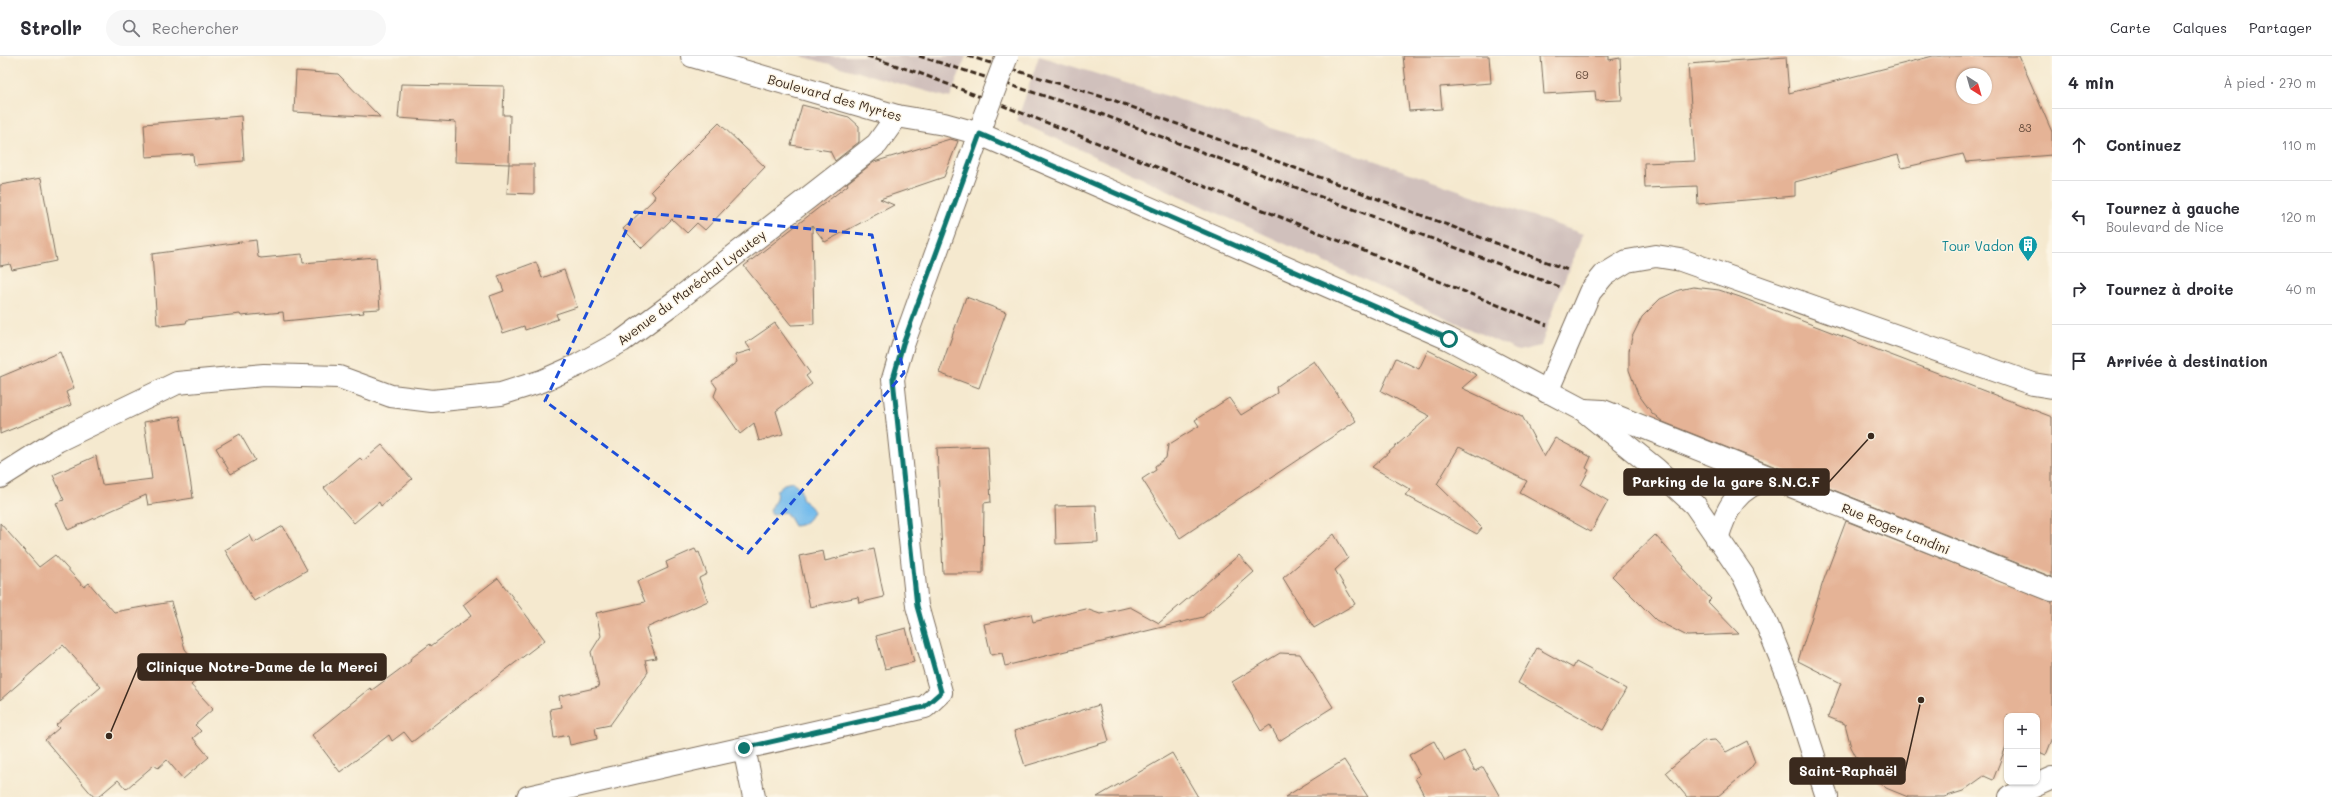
<!DOCTYPE html>
<html lang="fr">
<meta charset="utf-8">
<style>
body{margin:0;font-family:Mali,sans-serif;background:#f7f7f7;color:#2b2b33}
.controls{position:absolute;right:12px;bottom:12px;display:grid;overflow:hidden;border-radius:8px;box-shadow:0 1px 3px #0004}
.controls button{width:36px;height:36px;display:grid;place-items:center;padding:0;border:0;border-bottom:1px solid #e1e1e2;background:#fff;color:#2b2b33;font:20px sans-serif}
.compass{position:absolute;left:1956px;top:12px;width:36px;height:36px;border-radius:50%;background:#fff;box-shadow:0 1px 3px #0004;rotate:143deg}
.stop{position:absolute;width:12px;height:12px;margin:-9px;border:3px solid #0f766e;border-radius:50%;background:#fff}
.stop.end{background:#0f766e;border-color:#fff;box-shadow:0 1px 4px #0008}
.list{margin:0;padding:0;list-style:none}
h2{display:flex;justify-content:space-between;align-items:center;height:52px;margin:0;padding:0 16px;font-size:17px}
h2 small{font-size:13px;font-weight:400;color:#7c7c81}
.list li{display:grid;grid-template-columns:26px 1fr auto;gap:12px;align-items:center;box-sizing:border-box;height:72px;padding:0 16px;border-top:1px solid #e1e1e2}
.list b{display:block;font-size:15px;white-space:nowrap}
.list p{margin:0;font-size:13px;white-space:nowrap;color:#7c7c81}
.list em{font-size:13px;font-style:normal;color:#7c7c81}
.icon{flex:none;width:22px;height:22px;fill:none;stroke:currentColor;stroke-width:2;stroke-linecap:round;stroke-linejoin:round}
.map{position:relative;flex:none;width:2052px;height:741px;overflow:hidden}
header{display:flex;align-items:center;gap:24px;box-sizing:border-box;height:56px;padding:0 20px;background:#fff;border-bottom:1px solid #e1e1e2}
header strong{font-size:19px}
nav{display:flex;gap:22px;margin-inline-start:auto;font-size:14px}
.search{width:280px;height:36px;background:#f7f7f7;display:flex;align-items:center;gap:10px;box-sizing:border-box;padding:0 14px;border-radius:22px;color:#7c7c81;font-size:15px}
main{display:flex}
aside{flex:1;background:#fff}
.map>svg:first-child{display:block}
.industrial{fill:#d0c0bc}
.water{fill:#74bcec;stroke:#587385}
.building{fill:#e5b396;fill-rule:evenodd}
.lines{fill:none;stroke-linecap:round;stroke-linejoin:round}
.street-casing{stroke:#7c6d5c;stroke-width:24}
.street{stroke:#fff;stroke-width:22}
.rail{stroke:#3b2a1e;stroke-width:3;stroke-dasharray:6 3;stroke-linecap:butt}
.street-bridge-casing{stroke:#7c6d5c;stroke-width:24;stroke-linecap:butt}
.street-bridge{stroke:#fff;stroke-width:22}
.route{stroke:#0f766e;stroke-width:5}
.marked{fill:none;stroke:#1d4ed8;stroke-width:3;stroke-dasharray:8 5;stroke-linejoin:round}
.labels{text-anchor:middle;dominant-baseline:central;stroke-width:3;stroke-linejoin:round;paint-order:stroke}
.number-label{font-size:11px;fill:#664c3c}
.street-label{font-size:13px;fill:#3b2a1e;stroke:#fcf5e5}
.culture-label{font-size:13px;fill:#0d838f;stroke:#fcf5e5;text-anchor:end}
.leader{fill:none;stroke:#3b2a1e;stroke-width:1.5}
.callout-dot{fill:#3b2a1e;stroke:#fcf5e5;stroke-width:1.5}
.callout{fill:#3b2a1e;stroke:#3b2a1e;stroke-width:1.5}
.callout-label{font-size:14px;text-anchor:middle;font-weight:bold;fill:#fff}
</style>
<header>
<strong>Strollr</strong>
<div class="search"><svg class="icon" aria-label="search" viewBox="0 0 24 24"><circle cx="10" cy="10" r="6"/><path d="M15 15l6 6"/></svg>Rechercher</div>
<nav><a>Carte</a><a>Calques</a><a>Partager</a></nav>
</header>
<main>
<div class="map">
<svg width="2052" height="741" viewBox="0 0 2052 741">
<rect width="100%" height="100%" fill="#fcf5e5"/>
<filter id="ink" filterUnits="userSpaceOnUse"><feTurbulence type="fractalNoise" baseFrequency=".025" numOctaves="2"/><feDisplacementMap in="SourceGraphic" scale="8" xChannelSelector="R" yChannelSelector="G"/><feConvolveMatrix kernelMatrix="1 2 1 2 8 2 1 2 1" color-interpolation-filters="sRGB"/></filter>
<filter id="wash" filterUnits="userSpaceOnUse"><feTurbulence type="fractalNoise" baseFrequency=".012" numOctaves="4" result="noise"/><feDisplacementMap in="SourceGraphic" scale="16" xChannelSelector="R" yChannelSelector="G"/><feGaussianBlur stdDeviation="0.9" result="paint"/><feColorMatrix in="noise" values="0 0 0 0 0 0 0 0 0 0 0 0 0 0 0 0 0 1.4 0 .05"/><feComposite in="paint" operator="in"/></filter>
<g filter="url(#wash)">
<rect width="100%" height="100%" fill="#f5e9cf"/>
<!-- industrial -->
<g class="industrial">
<path d="M 801,0 L 966,0 L 950,42 Z"/>
<path d="M 1039,0 L 1367,102 L 1583,178 L 1559,238 L 1541,290 L 1518,295 L 1017,65 Z"/>
</g>
<!-- water -->
<path class="water" d="M 792,426 C 806,434 798,439 805,446 C 809,450 811,449 813,455 C 810,464 804,469 794,470 L 787,458 L 784,456 L 772,459 L 770,455 L 776,443 L 777,434 L 784,428 Z"/>
<g id="blocks">
<!-- building -->
<g class="building">
<path d="M 1403,0 L 1489,0 L 1491,27 L 1440,31 L 1442,53 L 1409,55 Z"/>
<path d="M 1541,0 L 1609,0 L 1609,4 L 1620,2 L 1622,44 L 1596,45 L 1595,35 L 1544,38 Z"/>
<path d="M 1933,0 L 2019,0 L 2052,76 L 2052,99 L 1966,106 L 1963,98 L 1902,112 L 1898,99 L 1795,126 L 1795,140 L 1698,148 L 1697,130 L 1645,132 L 1644,107 L 1695,105 L 1688,8 L 1786,1 L 1789,37 ZM 1962,18 L 1986,18 L 1986,42 L 1962,42 Z"/>
<path d="M 296,15 L 338,18 L 380,61 L 294,56 Z"/>
<path d="M 401,28 L 504,30 L 503,59 L 510,59 L 509,108 L 534,108 L 534,138 L 507,137 L 509,108 L 455,106 L 456,66 L 398,62 Z"/>
<path d="M 802,49 L 849,61 L 859,70 L 859,86 L 835,105 L 830,95 L 791,89 Z"/>
<path d="M 241,60 L 244,105 L 194,109 L 193,98 L 146,101 L 144,68 Z"/>
<path d="M 719,67 L 765,111 L 705,174 L 697,167 L 687,177 L 672,163 L 642,192 L 623,173 L 653,144 L 655,140 L 651,135 Z"/>
<path d="M 950,83 L 958,85 L 944,121 L 880,143 L 894,149 L 825,186 L 812,169 L 814,268 L 791,269 L 744,210 L 848,129 L 847,127 L 874,106 Z"/>
<path d="M 41,122 L 56,205 L 12,214 L 10,208 L 0,210 L 0,129 Z"/>
<path d="M 256,184 L 258,201 L 261,202 L 302,198 L 303,207 L 376,201 L 380,253 L 363,254 L 364,257 L 284,265 L 283,256 L 241,260 L 240,258 L 187,264 L 186,267 L 160,270 L 160,268 L 157,268 L 152,198 Z"/>
<path d="M 536,206 L 542,222 L 564,214 L 577,251 L 556,258 L 558,263 L 525,274 L 524,270 L 503,277 L 490,240 L 504,235 L 498,220 Z"/>
<path d="M 1693,231 L 1719,234 L 1740,241 L 2052,361 L 2052,521 L 1663,366 L 1652,357 L 1638,338 L 1629,314 L 1629,295 L 1632,281 L 1642,261 L 1660,243 L 1679,234 Z"/>
<path d="M 966,241 L 1006,256 L 979,332 L 939,317 Z"/>
<path d="M 775,267 L 810,317 L 806,320 L 812,328 L 776,355 L 783,378 L 759,385 L 754,367 L 740,378 L 714,340 L 717,332 L 712,325 L 737,306 L 735,299 L 751,294 L 746,287 Z"/>
<path d="M 1428,294 L 1477,319 L 1462,332 L 1522,360 L 1544,401 L 1555,382 L 1591,401 L 1586,412 L 1589,414 L 1581,429 L 1608,445 L 1591,476 L 1520,437 L 1527,425 L 1459,391 L 1437,428 L 1482,472 L 1477,478 L 1405,439 L 1411,434 L 1372,411 L 1430,360 L 1381,335 L 1396,302 L 1419,313 Z"/>
<path d="M 60,296 L 74,332 L 66,336 L 71,349 L 0,378 L 0,321 Z"/>
<path d="M 1314,305 L 1356,365 L 1180,482 L 1142,423 L 1156,414 L 1155,410 L 1166,402 L 1168,389 L 1199,370 L 1195,364 L 1229,342 L 1241,359 L 1277,337 L 1276,331 Z"/>
<path d="M 180,360 L 193,442 L 148,449 L 146,439 L 68,474 L 56,447 L 64,444 L 53,419 L 96,400 L 102,429 L 152,423 L 144,366 Z"/>
<path d="M 240,378 L 255,404 L 231,418 L 216,392 Z"/>
<path d="M 382,389 L 412,423 L 381,450 L 379,446 L 354,467 L 324,432 L 360,402 L 363,405 Z"/>
<path d="M 988,390 L 991,446 L 984,447 L 983,517 L 943,517 L 937,392 Z"/>
<path d="M 1096,449 L 1098,486 L 1056,488 L 1055,450 Z"/>
<path d="M 1846,465 L 2052,546 L 2052,684 L 2046,699 L 2037,695 L 2037,660 L 2007,660 L 2007,688 L 1993,724 L 1984,720 L 1963,735 L 1944,741 L 1908,741 L 1886,732 L 1861,710 L 1851,691 L 1845,668 L 1828,661 L 1841,627 L 1798,605 L 1823,526 Z"/>
<path d="M 0,467 L 39,511 L 55,499 L 84,531 L 89,527 L 114,556 L 171,546 L 185,593 L 204,617 L 191,629 L 213,653 L 195,669 L 201,675 L 193,682 L 209,701 L 183,723 L 167,704 L 158,712 L 154,709 L 126,733 L 118,724 L 98,741 L 94,741 L 45,684 L 59,672 L 56,669 L 101,631 L 63,589 L 0,644 Z"/>
<path d="M 283,470 L 307,514 L 254,545 L 225,494 L 250,479 L 254,487 Z"/>
<path d="M 1334,478 L 1348,502 L 1335,514 L 1355,548 L 1314,572 L 1283,522 Z"/>
<path d="M 1655,479 L 1684,511 L 1682,512 L 1711,543 L 1708,546 L 1739,578 L 1687,580 L 1656,564 L 1612,520 Z"/>
<path d="M 695,493 L 697,497 L 699,496 L 707,518 L 699,522 L 708,545 L 646,572 L 656,602 L 645,604 L 648,616 L 610,669 L 595,672 L 597,683 L 570,689 L 568,679 L 554,682 L 550,653 L 561,651 L 559,640 L 599,631 L 591,596 L 601,580 L 596,557 L 645,546 L 637,526 L 668,512 L 666,506 Z"/>
<path d="M 874,493 L 884,541 L 859,547 L 858,541 L 810,551 L 799,500 L 823,495 L 825,505 Z"/>
<path d="M 1239,499 L 1254,516 L 1203,561 L 1005,610 L 1002,597 L 991,599 L 984,568 L 1031,558 L 1033,566 L 1086,553 L 1100,558 L 1130,551 L 1159,567 Z"/>
<path d="M 498,522 L 545,584 L 412,686 L 404,676 L 392,685 L 389,679 L 340,716 L 312,679 L 370,632 L 372,634 L 411,605 L 410,603 L 430,588 L 431,590 L 471,560 L 463,549 Z"/>
<path d="M 906,572 L 914,606 L 885,613 L 876,580 Z"/>
<path d="M 1537,592 L 1573,612 L 1576,606 L 1626,633 L 1603,674 L 1518,627 Z"/>
<path d="M 1280,597 L 1300,598 L 1333,651 L 1279,685 L 1270,669 L 1261,675 L 1232,626 Z"/>
<path d="M 1099,649 L 1109,685 L 1025,710 L 1014,675 Z"/>
<path d="M 1715,684 L 1726,696 L 1747,685 L 1755,706 L 1750,713 L 1717,741 L 1687,741 L 1666,716 L 1703,685 Z"/>
<path d="M 1434,685 L 1445,705 L 1464,695 L 1475,715 L 1483,711 L 1500,741 L 1425,741 L 1415,722 L 1420,719 L 1409,699 Z"/>
<path d="M 1172,697 L 1198,741 L 1097,741 Z"/>
<path d="M 1344,704 L 1368,741 L 1285,741 Z"/>
</g>
</g>
</g>
<g filter="url(#ink)">
<use href="#blocks" fill-opacity="0" stroke="#7c6d5c" stroke-width="1"/>
<g class="lines">
<!-- street casing -->
<g class="street-casing">
<g id="street">
<path d="M 692,0 L 897,60 L 944,68 L 980,78 L 1449,283 L 1583,354 L 1656,413 L 1695,449 L 1743,519 L 1768,571 L 1789,623 L 1827,741"/>
<path d="M 1547,336 L 1590,236 L 1604,219 L 1627,205 L 1656,200 L 1681,204 L 2033,328 L 2052,331"/>
<path d="M 1584,354 L 1603,355 L 2052,534"/>
<path d="M 0,421 L 57,385 L 177,327 L 264,319 L 339,321 L 391,340 L 432,345 L 501,338 L 542,325 L 578,309 L 622,285 L 676,245 L 877,88 L 897,60"/>
<path d="M 1717,483 C 1727,451 1736,432 1770,422"/>
<path d="M 744,692 L 754,741"/>
<path d="M 528,741 L 925,651 L 941,636 L 917,550 L 893,323 L 903,289 L 984,64"/>
<path d="M 2010,741 L 2052,722"/>
</g>
</g>
<!-- street -->
<use href="#street" class="street"/>
<!-- rail -->
<g class="rail">
<path d="M 867,0 L 919,17 L 1063,73 L 1547,269"/>
<path d="M 919,0 L 1101,58 L 1560,231"/>
<path d="M 968,0 L 1113,44 L 1568,214"/>
</g>
<!-- street-bridge casing -->
<g class="street-bridge-casing">
<path id="street-bridge" d="M 984,61 L 1007,0"/>
</g>
<!-- street-bridge -->
<use href="#street-bridge" class="street-bridge"/>
</g>
</g>
<g class="lines" filter="url(#ink)">
<!-- route -->
<path class="route" d="M 744,692 L 924,651 L 941,636 L 917,550 L 893,323 L 903,288 L 980,78 L 1449,283"/>
</g>
<!-- marked area -->
<path class="marked" d="M 635,156 L 872,179 L 904,317 L 748,497 L 545,345 Z"/>
<!-- icons -->
<defs>
<g id="building-pin" transform="scale(1)"><path d="M0 17L-7.5 6A9.5 9.5 0 1 1 7.5 6Z" fill="#0f9aa8" stroke="#fcf5e5"/><path d="M-4-6H4V6H1V3H-1V6H-4ZM-2.5-4.3h1.7v1.8h-1.7ZM.8-4.3h1.7v1.8H.8ZM-2.5-1h1.7V.8h-1.7ZM.8-1h1.7V.8H.8Z" fill="#fff"/></g>
</defs>
<g fill-rule="evenodd">
<use href="#building-pin" x="2028" y="189"/>
</g>
<g class="labels">
<!-- number labels -->
<g class="number-label">
<text x="1582" y="18">69</text>
<text x="2025" y="71">83</text>
</g>
<!-- street labels -->
<g class="street-label">
<text transform="translate(835 41) rotate(16)">Boulevard des Myrtes</text>
<text transform="translate(691 231) rotate(-37)">Avenue du Maréchal Lyautey</text>
<text transform="translate(1896 472) rotate(22)">Rue Roger Landini</text>
</g>
<!-- culture labels -->
<g class="culture-label">
<text x="2014" y="189">Tour Vadon</text>
</g>
</g>
<!-- callouts -->
<path class="leader" d="M1871 380L1829 426M109 680L138 611M1921 644L1905 715"/>
<g class="callout-dot">
<circle cx="1871" cy="380" r="4"/>
<circle cx="109" cy="680" r="4"/>
<circle cx="1921" cy="644" r="4"/>
</g>
<g class="callout">
<rect x="1624" y="413" width="205" height="26" rx="4"/>
<rect x="138" y="598" width="248" height="26" rx="4"/>
<rect x="1790" y="702" width="115" height="26" rx="4"/>
</g>
<g class="callout-label">
<text x="1726" y="431">Parking de la gare S.N.C.F</text>
<text x="262" y="616">Clinique Notre-Dame de la Merci</text>
<text x="1848" y="720">Saint-Raphaël</text>
</g>
</svg>
<div class="controls">
<button>+</button>
<button>−</button>
</div>
<svg class="compass" viewBox="-18 -18 36 36"><path d="M0-13l5 13h-10z" fill="#e53935"/><path d="M0 13l5-13h-10z" fill="#7c7c81"/></svg>
<div class="stop" style="left:1449px;top:283px"></div>
<div class="stop end" style="left:744px;top:692px"></div>
</div>
<aside>
<h2>4 min<small>À pied · 270 m</small></h2>
<ul class="list">
<li><svg class="icon" aria-label="ahead" viewBox="0 0 24 24"><path d="M12 20V5M6 11l6-6 6 6"/></svg><div><b>Continuez</b></div><em>110 m</em></li>
<li><svg class="icon" aria-label="left" viewBox="0 0 24 24"><path d="M17 20v-9H6M10 6l-5 5 5 5"/></svg><div><b>Tournez à gauche</b><p>Boulevard de Nice</p></div><em>120 m</em></li>
<li><svg class="icon" aria-label="right" viewBox="0 0 24 24"><path d="M7 20v-9h11M14 6l5 5-5 5"/></svg><div><b>Tournez à droite</b></div><em>40 m</em></li>
<li><svg class="icon" aria-label="arrive" viewBox="0 0 24 24"><path d="M6 21V4h12l-3 4 3 4H6"/></svg><div><b>Arrivée à destination</b></div></li>
</ul>
</aside>
</main>
